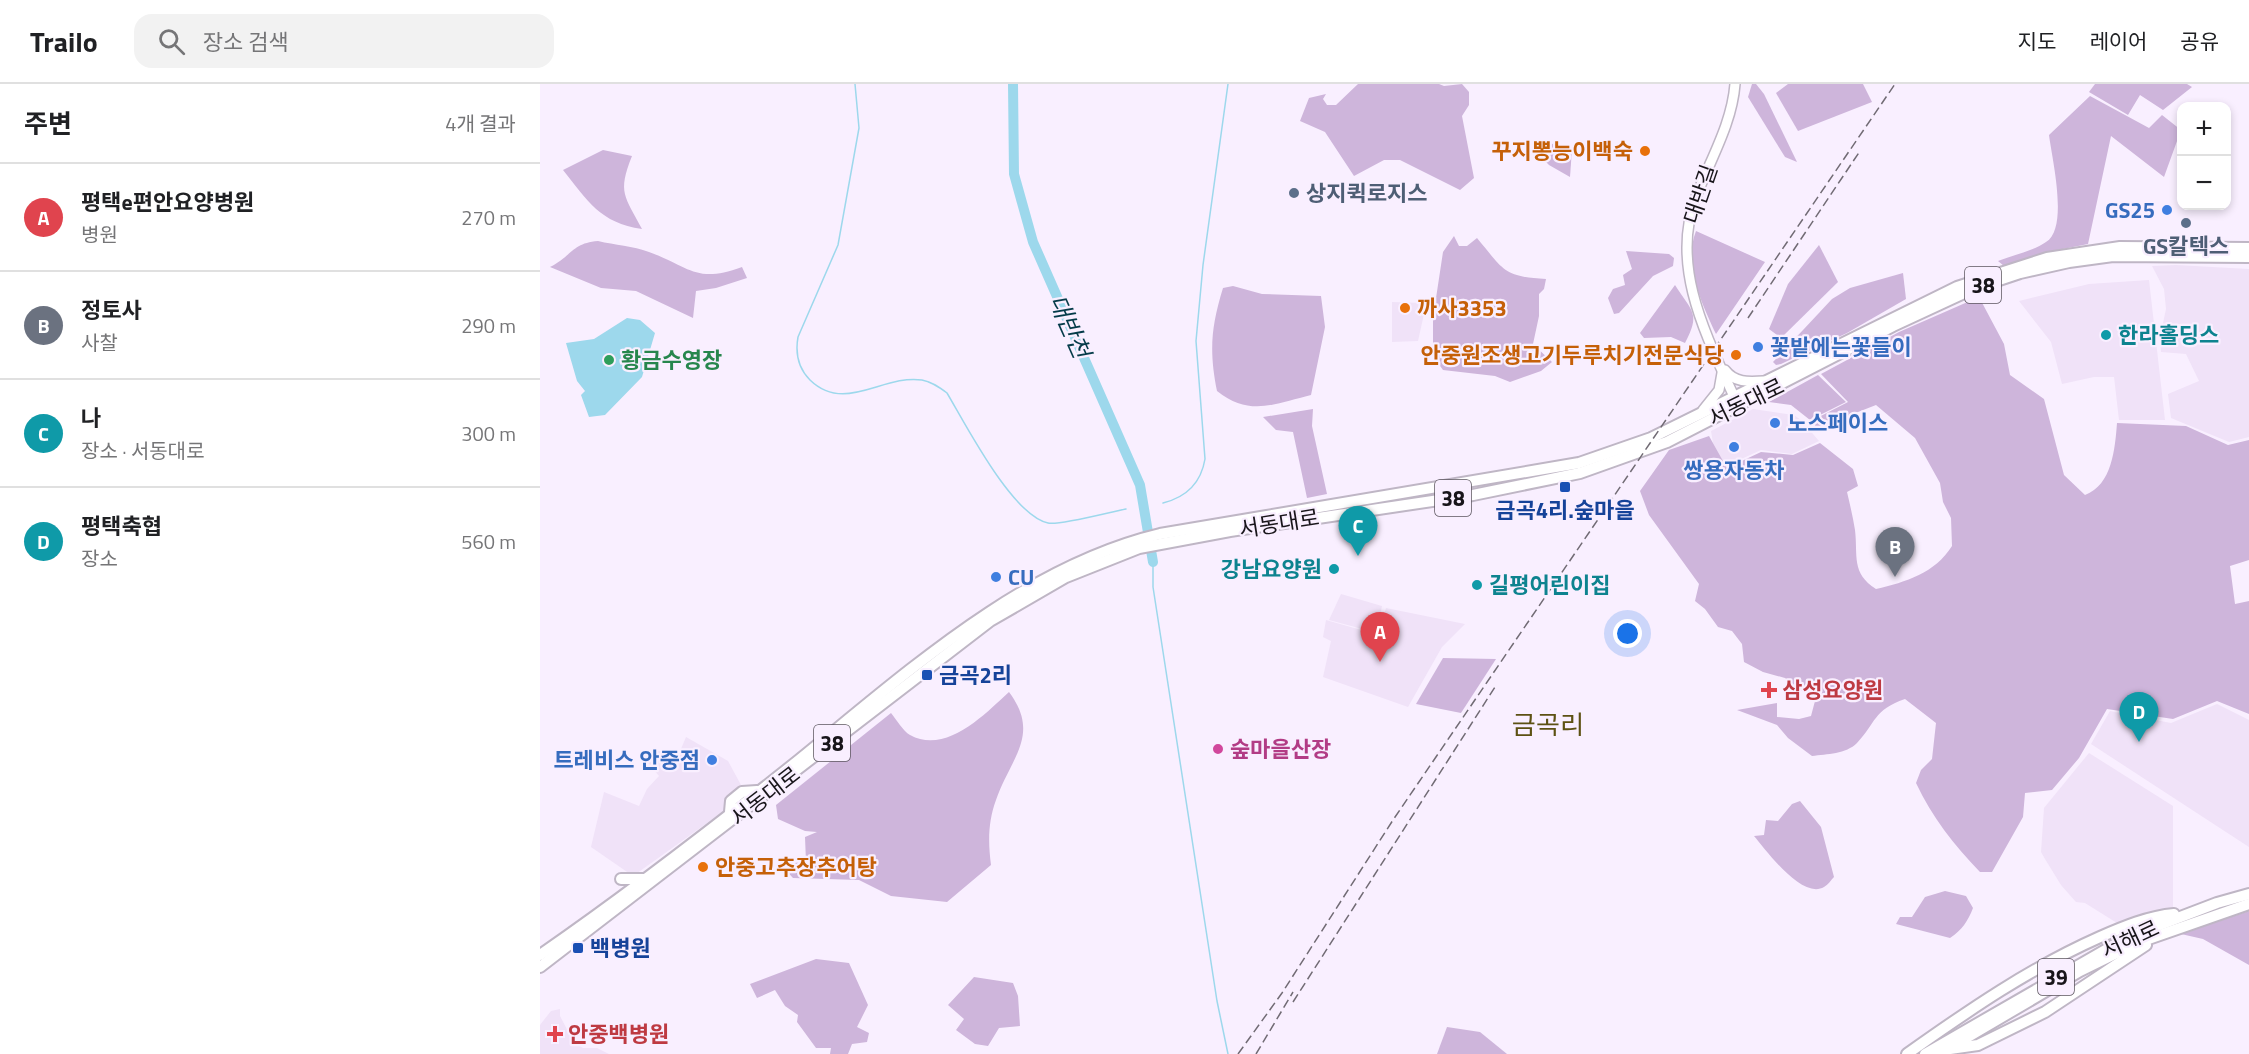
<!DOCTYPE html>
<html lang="ko">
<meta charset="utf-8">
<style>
body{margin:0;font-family:"Titillium Web","Noto Sans KR",sans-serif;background:#f2f2f2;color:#202124}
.controls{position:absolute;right:18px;top:18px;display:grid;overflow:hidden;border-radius:12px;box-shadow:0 3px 9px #0003}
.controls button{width:54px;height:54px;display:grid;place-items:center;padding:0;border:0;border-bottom:2px solid #e0e0e0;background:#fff;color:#202124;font:30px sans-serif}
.you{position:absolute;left:1088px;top:550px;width:21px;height:21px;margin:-15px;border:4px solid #fff;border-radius:50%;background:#1a73e8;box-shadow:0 0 0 9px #1a73e833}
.badge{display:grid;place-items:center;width:39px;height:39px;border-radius:50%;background:#0b8043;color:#fff;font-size:20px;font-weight:700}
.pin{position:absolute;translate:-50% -50px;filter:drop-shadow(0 2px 3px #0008)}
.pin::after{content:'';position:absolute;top:32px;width:21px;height:18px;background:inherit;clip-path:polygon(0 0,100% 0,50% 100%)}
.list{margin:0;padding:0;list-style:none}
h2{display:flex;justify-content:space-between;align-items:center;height:78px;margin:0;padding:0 24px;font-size:26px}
h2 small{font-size:20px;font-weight:400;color:#757577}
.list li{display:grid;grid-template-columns:39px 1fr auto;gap:18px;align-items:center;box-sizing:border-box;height:108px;padding:0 24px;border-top:2px solid #e0e0e0}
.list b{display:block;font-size:22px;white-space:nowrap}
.list p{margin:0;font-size:20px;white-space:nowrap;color:#757577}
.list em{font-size:20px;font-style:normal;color:#757577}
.icon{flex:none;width:33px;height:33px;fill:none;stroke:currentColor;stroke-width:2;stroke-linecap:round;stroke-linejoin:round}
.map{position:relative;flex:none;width:1709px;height:970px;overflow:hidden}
header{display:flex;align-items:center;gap:36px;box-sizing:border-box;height:84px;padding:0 30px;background:#fff;border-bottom:2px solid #e0e0e0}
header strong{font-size:28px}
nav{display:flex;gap:33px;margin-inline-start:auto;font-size:21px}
.search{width:420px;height:54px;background:#f2f2f2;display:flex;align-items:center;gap:15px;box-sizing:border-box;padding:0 21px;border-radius:18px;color:#757577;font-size:22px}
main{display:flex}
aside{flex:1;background:#fff}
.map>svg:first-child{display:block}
.built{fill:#f0e2f8}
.green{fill:#ceb5db}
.water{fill:#9dd8ec}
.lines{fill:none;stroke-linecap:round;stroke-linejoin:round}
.stream{stroke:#9dd8ec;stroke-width:1.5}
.river{stroke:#9dd8ec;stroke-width:10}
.secondary-casing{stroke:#bfb6c5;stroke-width:12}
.primary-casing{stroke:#bfb6c5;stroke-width:14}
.secondary{stroke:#fff;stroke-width:9}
.primary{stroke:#fff;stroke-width:10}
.rail{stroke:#716b74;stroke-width:1.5;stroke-dasharray:9 4.5;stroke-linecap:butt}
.food-dot{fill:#e8710a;stroke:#f9efff;stroke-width:2}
.service-dot{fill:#5c6f8a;stroke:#f9efff;stroke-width:2}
.shop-dot{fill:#3f7fe0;stroke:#f9efff;stroke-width:2}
.culture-dot{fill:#0f9aa8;stroke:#f9efff;stroke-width:2}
.leisure-dot{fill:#2e9e5b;stroke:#f9efff;stroke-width:2}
.transit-dot{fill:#1a4fb4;stroke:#f9efff;stroke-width:2}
.health-dot{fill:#e0444e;stroke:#f9efff;stroke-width:2}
.hotel-dot{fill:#d1479c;stroke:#f9efff;stroke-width:2}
.labels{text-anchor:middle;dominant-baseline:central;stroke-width:4.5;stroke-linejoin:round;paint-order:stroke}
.shield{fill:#f9efff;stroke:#5c565f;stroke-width:1.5}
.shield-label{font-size:21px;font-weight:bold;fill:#18151a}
.food-label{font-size:22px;font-weight:bold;fill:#c56008;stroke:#f9efff;text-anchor:end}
.service-label{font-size:22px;font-weight:bold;fill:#4e5e75;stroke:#f9efff;text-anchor:start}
.street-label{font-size:22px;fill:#18151a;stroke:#f9efff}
.shop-label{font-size:22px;font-weight:bold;fill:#366cbe;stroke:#f9efff;text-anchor:start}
.culture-label{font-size:22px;font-weight:bold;fill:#0d838f;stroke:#f9efff;text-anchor:start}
.leisure-label{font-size:22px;font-weight:bold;fill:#27864d;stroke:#f9efff;text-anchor:start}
.transit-label{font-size:22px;font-weight:bold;fill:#164399;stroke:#f9efff;text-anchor:start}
.health-label{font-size:22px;font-weight:bold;fill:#be3a42;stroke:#f9efff;text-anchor:start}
.hotel-label{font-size:22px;font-weight:bold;fill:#b23c85;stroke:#f9efff;text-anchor:start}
.water-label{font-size:24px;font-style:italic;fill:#043b49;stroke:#f9efff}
.quarter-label{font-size:26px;fill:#5d5113;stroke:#f9efff}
</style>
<header>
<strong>Trailo</strong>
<div class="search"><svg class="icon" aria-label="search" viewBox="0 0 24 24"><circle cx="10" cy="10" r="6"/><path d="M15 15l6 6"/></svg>장소 검색</div>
<nav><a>지도</a><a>레이어</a><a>공유</a></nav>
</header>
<main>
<aside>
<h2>주변<small>4개 결과</small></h2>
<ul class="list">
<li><span class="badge" style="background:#e0444e">A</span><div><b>평택e편안요양병원</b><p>병원</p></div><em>270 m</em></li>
<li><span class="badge" style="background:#6b7280">B</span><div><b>정토사</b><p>사찰</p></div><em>290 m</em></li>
<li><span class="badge" style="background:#0f9aa8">C</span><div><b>나</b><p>장소 · 서동대로</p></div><em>300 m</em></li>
<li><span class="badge" style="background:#0f9aa8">D</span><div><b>평택축협</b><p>장소</p></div><em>560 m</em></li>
</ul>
</aside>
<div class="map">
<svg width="1709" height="970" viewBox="0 0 1709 970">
<rect width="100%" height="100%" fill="#f9efff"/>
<!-- built -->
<g class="built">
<path d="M 1636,181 L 1709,185 L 1709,353 L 1689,358 L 1631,334 L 1628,310 L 1659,297 L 1646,270 L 1621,268 L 1620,253 L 1626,225 L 1624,205 L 1612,182 Z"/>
<path d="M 1609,196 L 1625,336 L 1579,336 L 1574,293 L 1554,293 L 1522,300 L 1511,258 L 1479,217 L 1549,200 Z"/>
<path d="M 852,218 L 882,219 L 884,230 L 878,257 L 852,258 Z"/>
<path d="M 1213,325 L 1254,331 L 1261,336 L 1279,357 L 1252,370 L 1221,366 L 1186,382 L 1173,359 L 1171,347 Z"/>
<path d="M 801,510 L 842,522 L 837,549 L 789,536 Z"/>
<path d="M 846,524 L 925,540 L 902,563 L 868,623 L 783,593 L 791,557 L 783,553 L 786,536 L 839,551 Z"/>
<path d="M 1677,620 L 1709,636 L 1709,763 L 1551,660 L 1570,627 L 1631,639 Z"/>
<path d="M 146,653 L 188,677 L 201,701 L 195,719 L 93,792 L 51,763 L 64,708 L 99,722 L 107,705 L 119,692 L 104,674 L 116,666 L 138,672 Z"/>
<path d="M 1549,669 L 1633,722 L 1633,825 L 1577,839 L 1545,819 L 1536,818 L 1521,801 L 1505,775 L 1501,768 L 1504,724 Z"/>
<path d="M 20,925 L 20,932 L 34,959 L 43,964 L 57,964 L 69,970 L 0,970 L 0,941 L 11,927 Z"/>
</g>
<!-- green -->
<g class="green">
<path d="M 818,0 L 899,0 L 904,2 L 922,0 L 929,8 L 929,21 L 922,32 L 934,94 L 920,106 L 860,76 L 844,76 L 814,92 L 785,48 L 760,37 L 769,14 L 786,10 L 783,15 L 787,21 L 796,21 Z"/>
<path d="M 1212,0 L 1216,0 L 1224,10 L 1257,78 L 1245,73 L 1208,13 Z"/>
<path d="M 1248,0 L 1323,0 L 1332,18 L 1258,47 L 1236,9 Z"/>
<path d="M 1555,0 L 1647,0 L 1652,3 L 1623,26 L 1600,11 L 1588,31 L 1549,8 Z"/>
<path d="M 1550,12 L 1609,44 L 1622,31 L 1641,46 L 1624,93 L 1571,52 L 1548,160 L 1503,169 L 1464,182 L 1458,177 C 1473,171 1493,167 1506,158 C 1529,144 1512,75 1509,51 Z"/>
<path d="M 994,55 L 1032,65 L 1030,93 L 1009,81 L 995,67 Z"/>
<path d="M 63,66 L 92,72 C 77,109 85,112 102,145 C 60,139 48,117 23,86 Z"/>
<path d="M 1156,147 L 1225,178 L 1176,250 C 1162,220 1143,180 1156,147 Z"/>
<path d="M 914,152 L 919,162 L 927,162 L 937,154 C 963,185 963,193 1006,195 L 1004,205 L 999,210 L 999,232 L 993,260 L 1012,278 L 1001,287 L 970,298 L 955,292 L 903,286 L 893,272 L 893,234 L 903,168 Z"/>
<path d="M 58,157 C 75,161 93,162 109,168 C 150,183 156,200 202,183 L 207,194 L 176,204 L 156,207 L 153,234 L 96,207 L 61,204 L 10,183 C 32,172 32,159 58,157 Z"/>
<path d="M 1279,161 L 1298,198 L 1241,254 L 1229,245 L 1248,200 Z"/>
<path d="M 1086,167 L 1129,170 L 1134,174 L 1133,182 L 1113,192 L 1079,229 L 1074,230 L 1068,214 L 1073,205 L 1085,201 L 1083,191 L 1092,185 Z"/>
<path d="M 1363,189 L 1366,215 L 1307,249 L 1241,280 L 1236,281 L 1233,278 L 1292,215 L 1310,204 Z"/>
<path d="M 1135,201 C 1152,228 1161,229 1145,259 L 1131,253 L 1104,254 L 1100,249 Z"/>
<path d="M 693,202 L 722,210 L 781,212 L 785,243 L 771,311 C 734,320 710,333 677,307 C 669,267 671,243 683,204 Z"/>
<path d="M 1439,213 L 1464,260 L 1470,291 L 1504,315 L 1524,391 L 1545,411 C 1572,401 1575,365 1577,339 L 1646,342 L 1688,361 L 1709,356 L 1709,476 L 1690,482 L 1695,520 L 1709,517 L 1709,630 L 1677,617 L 1633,635 L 1567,625 L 1539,674 L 1512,706 L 1485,709 L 1483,733 L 1452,788 L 1440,788 C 1414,761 1392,733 1376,699 L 1381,686 L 1392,675 L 1396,639 L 1365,615 C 1333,626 1336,639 1317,659 C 1306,670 1287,670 1272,672 L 1248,654 L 1237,641 L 1197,626 L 1237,619 L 1237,633 L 1259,635 L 1271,632 L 1275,617 L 1245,594 L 1223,588 L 1204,578 L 1202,560 L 1192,547 L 1178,543 L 1165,525 L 1155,517 L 1159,500 L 1109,431 L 1100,407 L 1129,366 L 1169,352 L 1187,384 L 1221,368 L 1253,371 L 1280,359 L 1313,385 L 1318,402 L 1307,408 C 1310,421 1313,433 1315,446 C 1318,472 1311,489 1336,505 C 1366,498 1395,489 1412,462 L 1411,434 L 1403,418 L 1400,399 L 1375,354 L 1336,321 L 1295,337 L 1280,347 L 1271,337 L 1308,318 L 1281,290 L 1359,248 Z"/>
<path d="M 1278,291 L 1306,318 L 1270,336 L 1251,321 L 1229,318 Z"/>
<path d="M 773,325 L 772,342 L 787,410 L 767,414 L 753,348 L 736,346 L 723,333 Z"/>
<path d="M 903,574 L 956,575 L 921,629 L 876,620 Z"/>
<path d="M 469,608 C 501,651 471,673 456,716 C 448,738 448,758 451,781 L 407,818 L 351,812 L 319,796 L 253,794 L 240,780 L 266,778 L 265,753 L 277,748 L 265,747 L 238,735 L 236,721 L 351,629 C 356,635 363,647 370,651 C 406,671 445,630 469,608 Z"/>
<path d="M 1260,717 L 1281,743 L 1294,793 C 1291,796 1288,801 1284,803 C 1262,816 1226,766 1214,752 L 1224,751 L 1226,736 L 1238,737 L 1252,720 Z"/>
<path d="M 1405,807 L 1426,812 L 1433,824 C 1428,837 1422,846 1410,854 L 1356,840 L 1360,833 L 1372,833 L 1385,813 Z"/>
<path d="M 1709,827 L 1709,881 L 1663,855 L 1641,850 Z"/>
<path d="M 276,875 L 309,879 L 328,921 L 317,943 L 329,949 L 327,958 L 312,960 L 308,970 L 290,970 L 291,964 L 276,964 L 257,938 L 258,931 L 245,922 L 235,906 L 217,914 L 210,900 Z"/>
<path d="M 434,893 L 473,899 L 478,912 L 480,942 L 459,944 L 448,962 L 435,960 L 416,946 L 424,935 L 408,921 Z"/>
<path d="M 907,943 L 940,948 L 967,970 L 897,970 Z"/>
</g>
<!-- water -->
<path class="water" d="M 87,234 L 100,236 L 115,249 L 102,293 L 65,331 L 49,333 L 41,311 L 45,307 L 37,297 L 26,259 L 54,255 Z"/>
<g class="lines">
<!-- stream -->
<g class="stream">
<path d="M 315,0 L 319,44 L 298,161 L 258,253 C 255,270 258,284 270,296 C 305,330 343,290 382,296 C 392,298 399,303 407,309 C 426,341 472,431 508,439 C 518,442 570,428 586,425"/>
<path d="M 623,419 C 647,413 661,399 665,375 L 656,257 L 663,181 L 688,0"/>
<path d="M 613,478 L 613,503 L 677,917 L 688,970"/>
</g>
<!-- river -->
<path class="river" d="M 473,0 L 474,90 L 493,158 L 600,401 L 613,478"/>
<!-- secondary casing -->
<g class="secondary-casing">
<g id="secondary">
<path d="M 1195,0 C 1192,40 1170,76 1156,113 C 1129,184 1168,255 1197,319"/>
<path d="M 1185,286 C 1195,299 1208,298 1224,297"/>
<path d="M 1163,326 L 1179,306 L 1182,289"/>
</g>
</g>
<!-- primary casing -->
<g class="primary-casing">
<g id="primary">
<path d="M 190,728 L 191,717 L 202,708 L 217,707"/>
<path d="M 81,795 L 105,795"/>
<path d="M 0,871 C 87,811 171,746 254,680 C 363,592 481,483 620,450 L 1039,379 L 1111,354 L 1417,203 L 1507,174 L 1580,163 L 1709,164"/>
<path d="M 0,883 L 450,537 L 526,493 L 599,464 L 690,447 L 933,411 L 1040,389 L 1127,358 L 1353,242 L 1435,204 L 1480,189 L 1529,178 L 1573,172 L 1709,173"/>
<path d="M 1410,965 L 1438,961 L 1505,928 L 1606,861"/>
<path d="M 1367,970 C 1429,926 1490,884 1560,853 C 1583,843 1609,832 1634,830"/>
<path d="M 1385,970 L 1588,853 L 1677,819 L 1709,810"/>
<path d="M 1399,970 L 1540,887 L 1597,859 L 1709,820"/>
</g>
</g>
<!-- secondary -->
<use href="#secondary" class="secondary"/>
<!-- primary -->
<use href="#primary" class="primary"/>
<!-- rail -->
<g class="rail">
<path d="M 1208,234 L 1320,67"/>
<path d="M 753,918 L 955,603"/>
<path d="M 698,970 L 742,909 L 853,736 L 1355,0"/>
<path d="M 716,970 L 753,908"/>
</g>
</g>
<!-- markers -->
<g class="food-dot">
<circle cx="1105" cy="67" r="6"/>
<circle cx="865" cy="224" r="6"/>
<circle cx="1196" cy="271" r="6"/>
<circle cx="163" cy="783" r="6"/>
</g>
<g class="service-dot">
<circle cx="754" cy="109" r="6"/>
<circle cx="1646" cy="139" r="6"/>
</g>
<g class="shop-dot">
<circle cx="1627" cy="126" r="6"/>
<circle cx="1218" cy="263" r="6"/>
<circle cx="1235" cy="339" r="6"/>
<circle cx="1194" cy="363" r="6"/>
<circle cx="456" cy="493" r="6"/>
<circle cx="172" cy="676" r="6"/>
</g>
<g class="culture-dot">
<circle cx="1566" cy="251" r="6"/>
<circle cx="794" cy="485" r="6"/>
<circle cx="937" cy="501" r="6"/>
</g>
<circle class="leisure-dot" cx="69" cy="276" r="6"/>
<g class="transit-dot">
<rect x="1019" y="397" width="12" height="12" rx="3"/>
<rect x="381" y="585" width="12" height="12" rx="3"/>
<rect x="32" y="858" width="12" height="12" rx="3"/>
</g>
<g class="health-dot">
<path d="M1226 597h6v6h6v6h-6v6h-6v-6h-6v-6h6z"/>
<path d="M12 941h6v6h6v6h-6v6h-6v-6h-6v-6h6z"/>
</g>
<circle class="hotel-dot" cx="678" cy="665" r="6"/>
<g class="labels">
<!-- shield labels -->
<g class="shield">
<rect x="1425" y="183" width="36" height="36" rx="4.5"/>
<rect x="895" y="396" width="36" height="36" rx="4.5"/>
<rect x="274" y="641" width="36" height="36" rx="4.5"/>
<rect x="1498" y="875" width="36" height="36" rx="4.5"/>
</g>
<g class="shield-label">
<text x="1443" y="201">38</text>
<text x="913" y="414">38</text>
<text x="292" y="659">38</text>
<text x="1516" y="893">39</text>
</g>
<!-- food labels -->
<g class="food-label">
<text x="1093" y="67">꾸지뽕능이백숙</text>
<text x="877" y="224" text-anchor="start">까사3353</text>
<text x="1184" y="271">안중원조생고기두루치기전문식당</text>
<text x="175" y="783" text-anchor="start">안중고추장추어탕</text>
</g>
<!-- service labels -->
<g class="service-label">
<text x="766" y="109">상지퀵로지스</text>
<text x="1646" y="162" text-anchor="middle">GS칼텍스</text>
</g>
<!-- street labels -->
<g class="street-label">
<text transform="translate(1160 110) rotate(-71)">대반길</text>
<text transform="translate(1206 318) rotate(-26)">서동대로</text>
<text transform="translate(739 439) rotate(-9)">서동대로</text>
<text transform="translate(225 712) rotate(-38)">서동대로</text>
<text transform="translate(1590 855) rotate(-25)">서해로</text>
</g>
<!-- shop labels -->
<g class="shop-label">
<text x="1615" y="126" text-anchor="end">GS25</text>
<text x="1230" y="263">꽃밭에는꽃들이</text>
<text x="1247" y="339">노스페이스</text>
<text x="1194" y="386" text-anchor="middle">쌍용자동차</text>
<text x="468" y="493">CU</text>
<text x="160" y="676" text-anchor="end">트레비스 안중점</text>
</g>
<!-- culture labels -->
<g class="culture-label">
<text x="1578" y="251">한라홀딩스</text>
<text x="782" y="485" text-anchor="end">강남요양원</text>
<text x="949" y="501">길평어린이집</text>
</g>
<!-- leisure labels -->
<g class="leisure-label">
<text x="81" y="276">황금수영장</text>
</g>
<!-- transit labels -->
<g class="transit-label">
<text x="1025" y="426" text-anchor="middle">금곡4리.숲마을</text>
<text x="399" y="591">금곡2리</text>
<text x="50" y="864">백병원</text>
</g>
<!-- health labels -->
<g class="health-label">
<text x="1242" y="606">삼성요양원</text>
<text x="28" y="950">안중백병원</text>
</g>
<!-- hotel labels -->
<g class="hotel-label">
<text x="690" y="665">숲마을산장</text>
</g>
<!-- water labels -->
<g class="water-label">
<text transform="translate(530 242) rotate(66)">대반천</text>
</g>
<!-- quarter labels -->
<g class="quarter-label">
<text x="1008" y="640">금곡리</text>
</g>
</g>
</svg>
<div class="controls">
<button>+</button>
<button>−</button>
</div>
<div class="you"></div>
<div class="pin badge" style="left:840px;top:578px;background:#e0444e">A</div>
<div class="pin badge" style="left:1355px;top:493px;background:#6b7280">B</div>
<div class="pin badge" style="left:818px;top:472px;background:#0f9aa8">C</div>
<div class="pin badge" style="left:1599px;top:658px;background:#0f9aa8">D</div>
</div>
</main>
